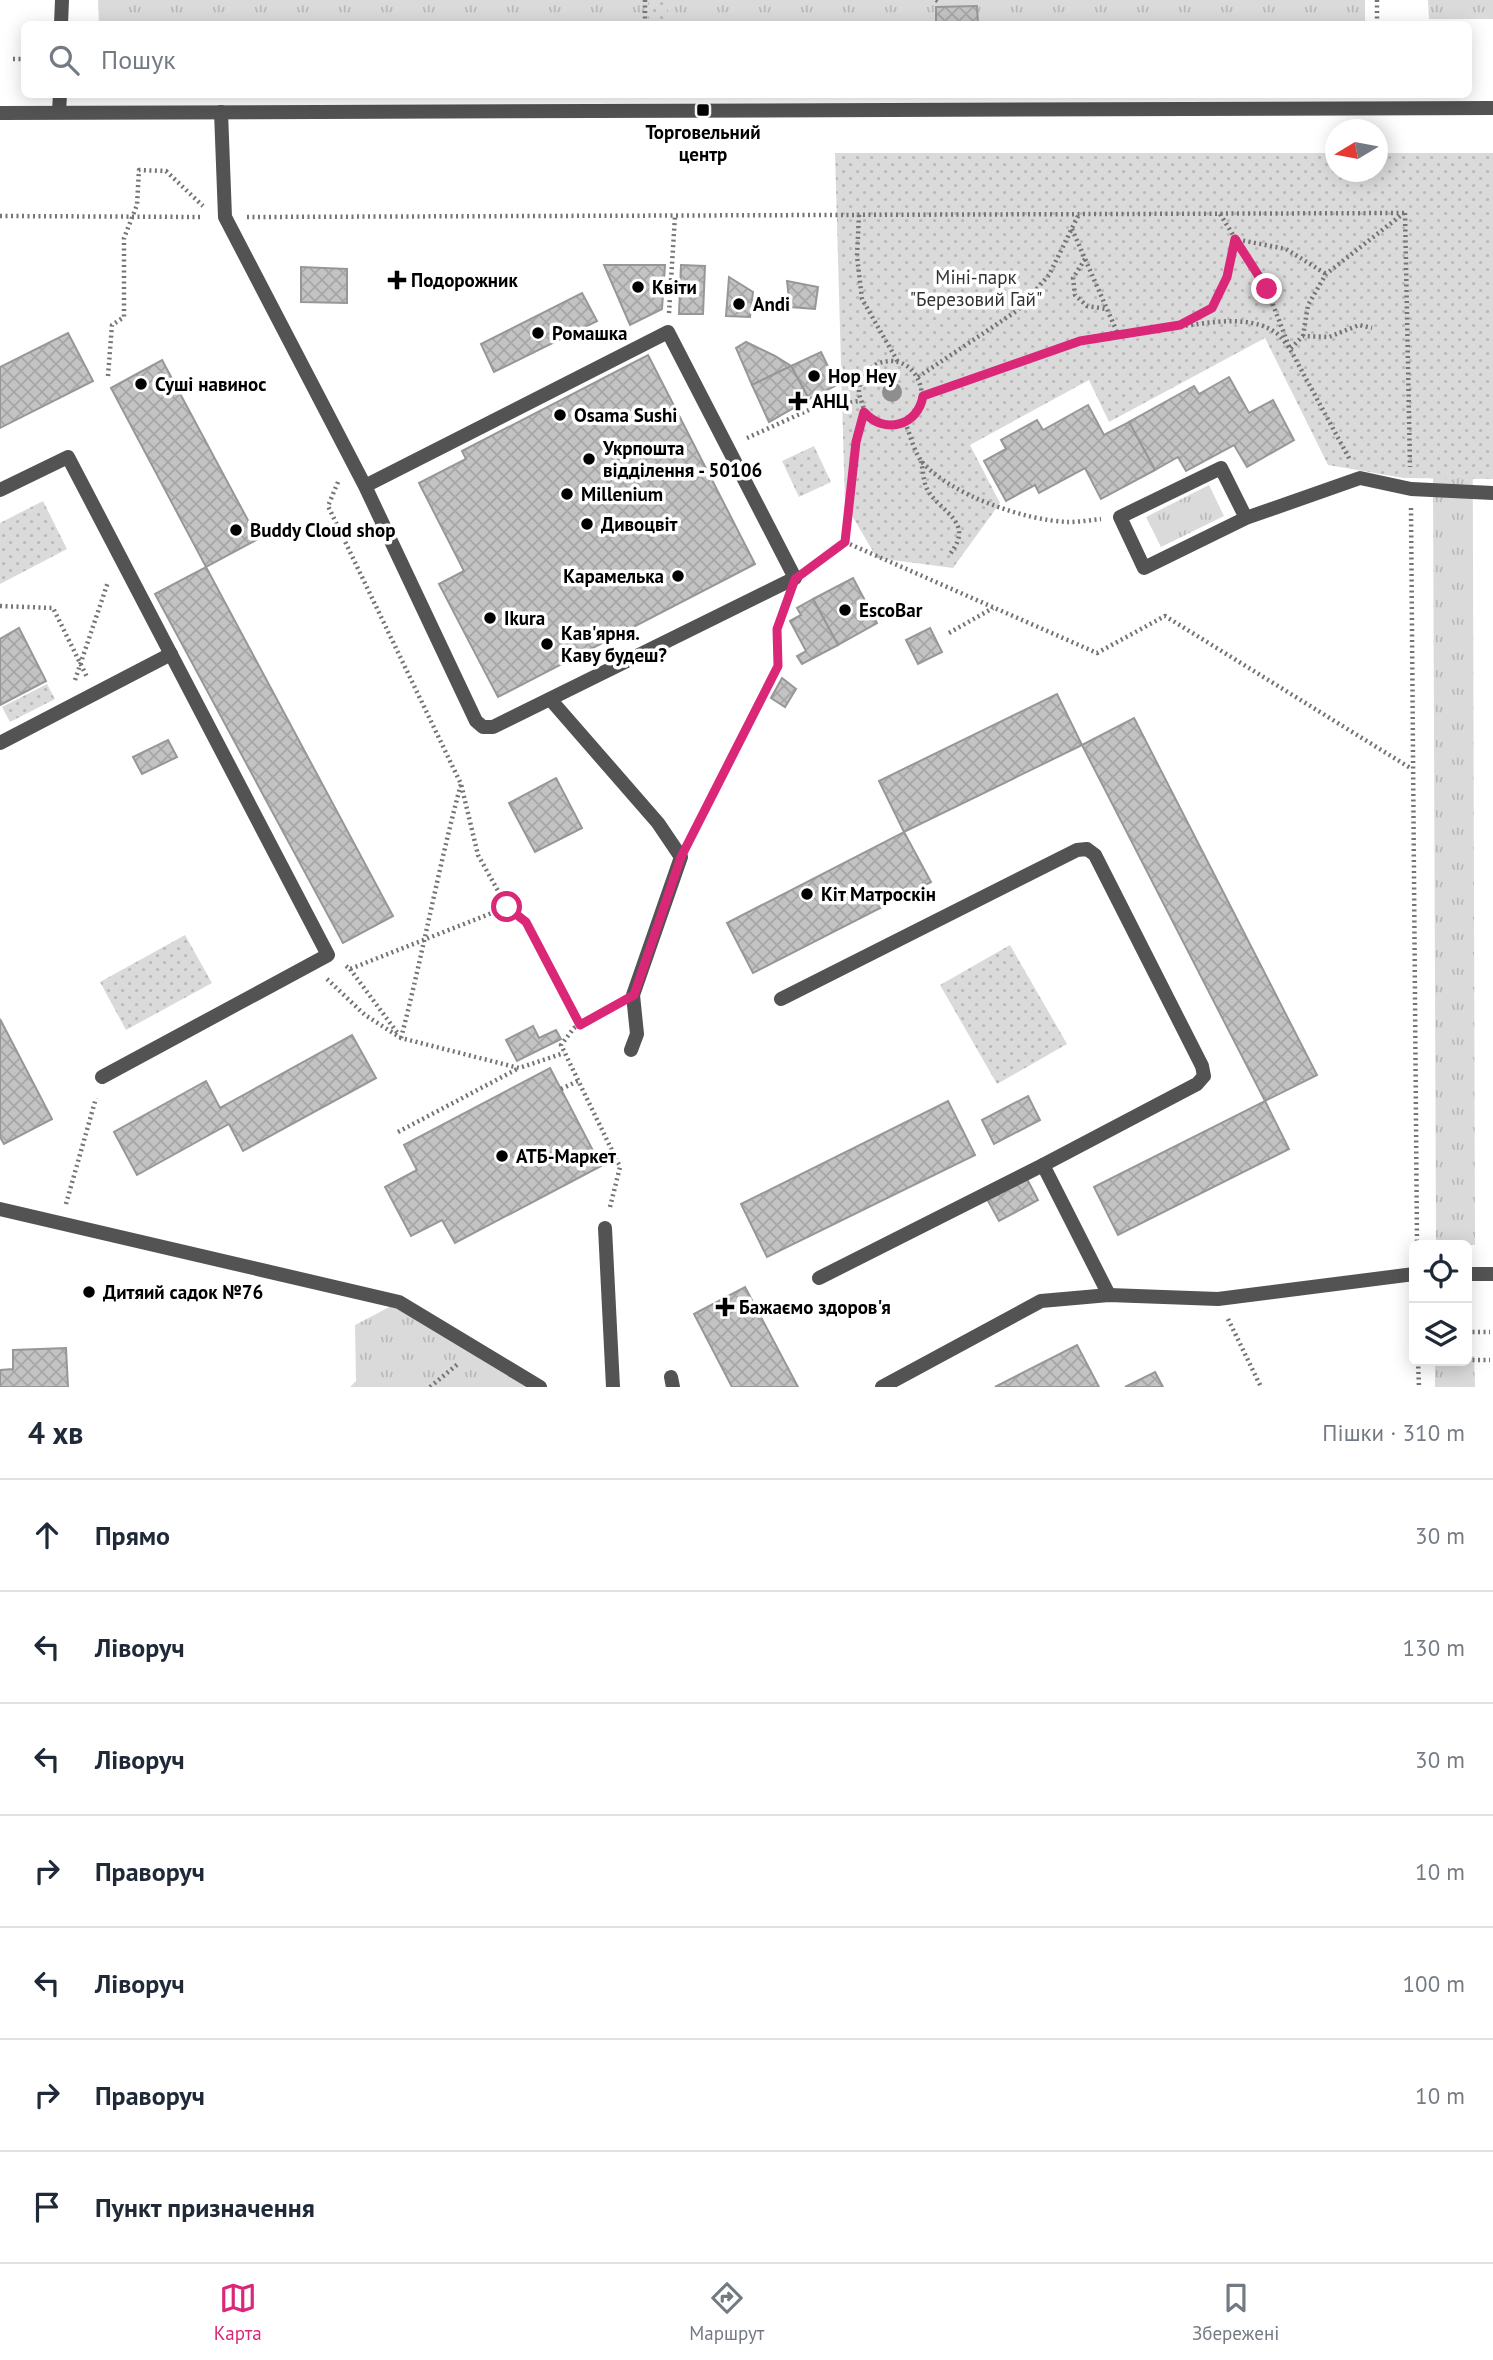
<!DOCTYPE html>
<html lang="uk">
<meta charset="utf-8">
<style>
body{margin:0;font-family:"PT Sans",sans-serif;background:#f6f6f7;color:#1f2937}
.controls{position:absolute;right:21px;bottom:21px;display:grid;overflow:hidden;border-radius:10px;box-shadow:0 4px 18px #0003}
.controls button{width:63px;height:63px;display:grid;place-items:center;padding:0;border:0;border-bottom:2px solid #e0e1e3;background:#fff;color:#1f2937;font:35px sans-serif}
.compass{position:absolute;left:1325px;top:119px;width:63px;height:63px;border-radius:50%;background:#fff;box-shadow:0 4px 18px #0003;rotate:260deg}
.stop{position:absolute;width:21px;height:21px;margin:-16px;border:5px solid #db2777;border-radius:50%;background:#fff}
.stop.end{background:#db2777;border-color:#fff;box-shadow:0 2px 7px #0008}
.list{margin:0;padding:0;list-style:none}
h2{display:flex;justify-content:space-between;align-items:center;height:91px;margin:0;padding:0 28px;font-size:30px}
h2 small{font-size:23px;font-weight:400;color:#747a83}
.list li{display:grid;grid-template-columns:46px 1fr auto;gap:21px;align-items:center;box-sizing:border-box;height:112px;padding:0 28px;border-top:2px solid #e0e1e3}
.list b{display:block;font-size:26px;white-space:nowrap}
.list em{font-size:23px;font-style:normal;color:#747a83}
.icon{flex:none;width:38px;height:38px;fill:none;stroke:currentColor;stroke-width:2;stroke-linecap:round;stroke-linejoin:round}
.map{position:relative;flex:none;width:1493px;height:1387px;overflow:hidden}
.search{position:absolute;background:#fff;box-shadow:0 4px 18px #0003;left:21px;right:21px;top:21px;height:77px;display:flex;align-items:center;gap:18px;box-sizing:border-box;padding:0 24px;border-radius:10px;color:#747a83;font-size:26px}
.sheet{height:875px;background:#fff}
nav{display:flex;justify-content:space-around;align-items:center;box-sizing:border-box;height:98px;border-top:2px solid #e0e1e3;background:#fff;font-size:19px;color:#747a83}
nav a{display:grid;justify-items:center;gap:4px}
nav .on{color:#db2777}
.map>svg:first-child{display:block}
.grass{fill:url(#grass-tufts)}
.park{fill:url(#park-dots)}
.building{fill:url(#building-cross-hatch);stroke:#979797;stroke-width:2}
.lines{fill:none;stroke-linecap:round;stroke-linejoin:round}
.path{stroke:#757575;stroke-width:4.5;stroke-dasharray:2 3.5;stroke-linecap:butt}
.service{stroke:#535353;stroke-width:14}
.minor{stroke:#535353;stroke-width:14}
.tertiary{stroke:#535353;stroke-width:14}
.tree{fill:#8e8e8e}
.route{stroke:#db2777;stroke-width:9}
.poi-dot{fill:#000;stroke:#fff;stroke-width:2.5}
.labels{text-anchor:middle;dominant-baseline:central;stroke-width:7;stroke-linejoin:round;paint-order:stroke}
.poi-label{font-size:19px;font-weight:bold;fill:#000;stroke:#fff;text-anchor:start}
.park-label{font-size:19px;fill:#313131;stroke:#fff}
</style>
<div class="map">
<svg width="1493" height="1387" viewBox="0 0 1493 1387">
<defs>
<pattern id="grass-tufts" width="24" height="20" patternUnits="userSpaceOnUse" patternTransform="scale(1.75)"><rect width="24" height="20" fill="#dadada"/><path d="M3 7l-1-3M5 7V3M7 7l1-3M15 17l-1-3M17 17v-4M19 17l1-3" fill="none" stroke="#b9b9b9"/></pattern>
<pattern id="park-dots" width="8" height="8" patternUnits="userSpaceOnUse" patternTransform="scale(1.75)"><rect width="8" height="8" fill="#dadada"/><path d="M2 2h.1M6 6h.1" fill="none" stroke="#b9b9b9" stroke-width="1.8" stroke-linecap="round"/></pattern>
<pattern id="building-cross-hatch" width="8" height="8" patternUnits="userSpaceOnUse" patternTransform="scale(1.75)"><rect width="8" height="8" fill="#c3c3c3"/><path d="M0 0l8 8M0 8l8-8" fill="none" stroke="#a6a6a6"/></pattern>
</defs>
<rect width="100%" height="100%" fill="#fff"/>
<!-- grass -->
<g class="grass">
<path d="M 98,0 L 1365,0 L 1365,24 L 99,24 Z"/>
<path d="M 1428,0 L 1493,0 L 1493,19 L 1429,19 Z"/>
<path d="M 1432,221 L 1472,221 L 1475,1245 L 1436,1245 Z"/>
<path d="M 1209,485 L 1224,516 L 1161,547 L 1146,517 Z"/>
<path d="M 399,1302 L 540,1387 L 350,1387 L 356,1381 L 355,1325 Z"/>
<path d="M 1467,1356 L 1474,1356 L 1475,1387 L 1435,1387 L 1435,1361 L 1467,1361 Z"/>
</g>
<!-- park -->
<g class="park">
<rect x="648" y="0" width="20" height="24"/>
<path d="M 835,153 L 1335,153 L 1336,172 L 1378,172 L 1378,153 L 1493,153 L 1493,479 L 1404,478 L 1328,465 L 1265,338 L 1109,422 L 1089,380 L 970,445 L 1000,503 L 953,568 L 877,558 L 845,504 Z"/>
<path d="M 814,446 L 831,482 L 799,497 L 782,461 Z"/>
<path d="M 43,501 L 67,549 L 0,584 L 0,523 Z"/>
<path d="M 47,684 L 55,699 L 10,722 L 2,707 Z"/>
<path d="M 185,935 L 212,983 L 126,1030 L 100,982 Z"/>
<path d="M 1010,945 L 1067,1044 L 997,1084 L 940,985 Z"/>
</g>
<!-- building -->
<g class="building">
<path d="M 977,6 L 978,24 L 936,24 L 936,7 Z"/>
<path d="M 604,265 L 665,265 L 662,309 L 630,325 Z"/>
<path d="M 681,265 L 705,266 L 703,314 L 679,314 Z"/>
<path d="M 301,267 L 347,269 L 347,303 L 301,302 Z"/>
<path d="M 729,277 L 753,292 L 750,317 L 726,316 Z"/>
<path d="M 787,281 L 818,287 L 815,309 L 790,307 Z"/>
<path d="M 582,293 L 597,321 L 494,372 L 481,344 Z"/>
<path d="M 68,333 L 93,381 L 0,428 L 0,367 Z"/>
<path d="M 746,342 L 775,356 L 791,366 L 752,385 L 736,348 Z"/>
<path d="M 821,352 L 837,385 L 809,399 L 791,366 Z"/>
<path d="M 648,355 L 755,564 L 498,697 L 439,584 L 464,571 L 419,483 L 466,459 L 462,451 Z"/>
<path d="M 162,360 L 258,539 L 206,567 L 111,388 Z"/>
<path d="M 791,366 L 809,399 L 769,422 L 752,385 Z"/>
<path d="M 1229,377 L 1249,413 L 1273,400 L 1294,440 L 1247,467 L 1234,445 L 1186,471 L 1178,457 L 1155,470 L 1129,422 L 1194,386 L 1199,394 Z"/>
<path d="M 1088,405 L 1104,435 L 1129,422 L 1155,470 L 1101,499 L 1085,468 L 1039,493 L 1035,485 L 1006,501 L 984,461 L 1006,449 L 1001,440 L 1037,420 L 1043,430 Z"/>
<path d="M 206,567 L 393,916 L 343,943 L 155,594 Z"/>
<path d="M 853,578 L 877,623 L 838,645 L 813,599 Z"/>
<path d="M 813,599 L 838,645 L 802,664 L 797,656 L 806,651 L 790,621 L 801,615 L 797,608 Z"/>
<path d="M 19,628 L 46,681 L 0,705 L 0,639 Z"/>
<path d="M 930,628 L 942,652 L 918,664 L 906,640 Z"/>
<path d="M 782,678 L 796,689 L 785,707 L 771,698 Z"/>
<path d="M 1057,694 L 1082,745 L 904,832 L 879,781 Z"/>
<path d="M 1134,718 L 1317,1075 L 1265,1101 L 1082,745 Z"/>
<path d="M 168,740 L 177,757 L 142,774 L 133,757 Z"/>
<path d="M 556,778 L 582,828 L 535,852 L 509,803 Z"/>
<path d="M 904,832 L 931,882 L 753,973 L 727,923 Z"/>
<path d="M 0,1019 L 52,1119 L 4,1144 L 0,1137 Z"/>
<path d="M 533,1026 L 539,1038 L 556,1030 L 561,1039 L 517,1061 L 506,1040 Z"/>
<path d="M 352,1035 L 376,1078 L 243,1151 L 229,1124 L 137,1175 L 114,1132 L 206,1081 L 220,1108 Z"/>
<path d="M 550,1068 L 601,1166 L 455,1243 L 442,1220 L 411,1236 L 385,1187 L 417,1170 L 404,1145 Z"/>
<path d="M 1028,1096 L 1040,1120 L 994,1144 L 982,1120 Z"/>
<path d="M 948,1101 L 975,1155 L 767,1257 L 741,1204 Z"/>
<path d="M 1265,1101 L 1289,1149 L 1118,1235 L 1094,1187 Z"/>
<path d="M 1027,1179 L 1038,1200 L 999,1221 L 987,1199 Z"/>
<path d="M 745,1287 L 798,1387 L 732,1387 L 694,1314 Z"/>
<path d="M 1077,1345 L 1099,1387 L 995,1387 Z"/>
<path d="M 66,1348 L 68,1387 L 0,1387 L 0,1370 L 13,1369 L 13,1350 Z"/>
<path d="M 1155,1372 L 1163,1387 L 1125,1387 Z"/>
</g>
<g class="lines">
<!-- path -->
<g class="path">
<path d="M 645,0 L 645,24"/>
<path d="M 936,0 L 939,2"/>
<path d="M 1377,0 L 1377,24"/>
<path d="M 13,59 L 24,59"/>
<path d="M 1405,213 L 1410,467"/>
<path d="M 1220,214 L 1267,289 L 1290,349 L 1350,460"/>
<path d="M 859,215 L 857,256 L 862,299 L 898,362"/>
<path d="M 0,216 L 203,217"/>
<path d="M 247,217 L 1405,213"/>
<path d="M 1072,229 L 1117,332 C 1161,338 1234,305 1275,332 C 1281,336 1286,344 1290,349 L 1303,336 L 1329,337 L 1359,325 L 1372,328"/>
<path d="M 1085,259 L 1073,278 L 1075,295 L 1087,306 L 1106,309"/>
<path d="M 669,313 L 675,216"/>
<path d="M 1182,324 L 1212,308 L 1227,277 L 1235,239 L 1286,249 L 1326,274"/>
<path d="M 1303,336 L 1308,305 L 1326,274 L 1404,213"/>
<path d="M 108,376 L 112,325 L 124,317 L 124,238 L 137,205 L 139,170 L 166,171 L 203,206"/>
<path d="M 918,377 L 1018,310 L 1049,275 L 1079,214"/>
<path d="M 923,396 L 1080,341 L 1117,332"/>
<path d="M 905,422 C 910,434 914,452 922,462 C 951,495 1026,521 1069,522 C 1080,522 1091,520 1101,519"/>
<path d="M 747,438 L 811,409 L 859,401"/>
<path d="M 921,461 C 923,469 923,481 927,489 C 939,512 976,521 950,554"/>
<path d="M 338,482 L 328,506 L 461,784 L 478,855 L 507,907 L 526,922 L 580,1025"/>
<path d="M 1411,508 L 1417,1245"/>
<path d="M 845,542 L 1097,653 L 1165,616 L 1412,769"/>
<path d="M 813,566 L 845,542 C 849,510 851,478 855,446 C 857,435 863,425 864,414 C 865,404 856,396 860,384 C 863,375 869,368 877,364 C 919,346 942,414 898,425 C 885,428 873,422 865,412"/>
<path d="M 0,606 L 53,608 L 87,677"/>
<path d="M 949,633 L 993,608"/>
<path d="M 75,680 L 108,582"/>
<path d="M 692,834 L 778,666 L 777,629 L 785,606"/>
<path d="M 346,966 L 350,969 L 507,907"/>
<path d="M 350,969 L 399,1035"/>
<path d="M 327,979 L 365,1015 L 401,1038 L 519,1068 L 564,1053"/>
<path d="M 401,1038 C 423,954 438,869 461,784"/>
<path d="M 561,1089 L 578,1081"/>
<path d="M 398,1132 L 519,1068"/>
<path d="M 66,1204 L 96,1098"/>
<path d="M 610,1207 L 620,1167 L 561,1045 L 574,1028 L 613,1006"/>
<path d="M 1228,1319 L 1261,1387"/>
<path d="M 1467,1332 L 1490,1332"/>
<path d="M 1467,1360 L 1490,1360"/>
<path d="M 1418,1361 L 1419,1387"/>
<path d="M 430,1387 L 459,1363"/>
</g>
<!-- service -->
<g class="service">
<path d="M 61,24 L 62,0"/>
<path d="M 59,112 L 60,94"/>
<path d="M 221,112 L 225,217 L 365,486 L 476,721 L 483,727 L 493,727 L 795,578 L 668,332 L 365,486"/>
<path d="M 0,490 L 68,457 L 328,955 L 102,1077"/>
<path d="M 1246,518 L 1221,468 L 1120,517 L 1144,568 L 1246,518 L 1360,478 L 1411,489 L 1493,493"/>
<path d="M 550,699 L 658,823 L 681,857 L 633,995 L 637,1034 L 631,1050"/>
<path d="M 0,743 L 171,654"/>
<path d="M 781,999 L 1077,850 L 1087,849 L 1095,855 L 1202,1066 L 1204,1076 L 1197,1084 L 1043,1165 L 1109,1295"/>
<path d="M 605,1228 L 613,1387"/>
<path d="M 1467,1274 L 1493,1274"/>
<path d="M 819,1278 L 1043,1165"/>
<path d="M 671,1377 L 673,1387"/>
<path d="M 882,1387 L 1041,1301 L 1109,1295 L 1218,1299 L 1414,1274"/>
</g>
<!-- minor -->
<path class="minor" d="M 0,1209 L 399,1302 L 540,1387"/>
<!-- tertiary -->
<path class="tertiary" d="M 0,113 L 1493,108"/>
</g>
<!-- trees -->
<circle class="tree" cx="892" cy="392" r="10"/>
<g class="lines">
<!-- route -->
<path class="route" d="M 507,907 L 526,922 L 580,1025 L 634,995 L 681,857 L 778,666 L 777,629 L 795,579 L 845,542 L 856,442 L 864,412 C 884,435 918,426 923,396 L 1080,341 L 1180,325 L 1212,308 L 1227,277 L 1235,239 L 1267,289"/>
</g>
<!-- markers -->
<g class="poi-dot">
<rect x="696" y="103" width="14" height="14" rx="3.5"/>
<path d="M393.5 269.5h7v7h7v7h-7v7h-7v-7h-7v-7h7z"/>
<circle cx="638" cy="287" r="7"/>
<circle cx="739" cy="304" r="7"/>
<circle cx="538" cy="333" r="7"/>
<circle cx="814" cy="376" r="7"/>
<circle cx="141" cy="384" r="7"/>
<path d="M794.5 390.5h7v7h7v7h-7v7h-7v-7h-7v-7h7z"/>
<circle cx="560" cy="415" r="7"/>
<circle cx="589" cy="459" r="7"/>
<circle cx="567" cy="494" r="7"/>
<circle cx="587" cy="524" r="7"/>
<circle cx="236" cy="530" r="7"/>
<circle cx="678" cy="576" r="7"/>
<circle cx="845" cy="610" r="7"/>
<circle cx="490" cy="618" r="7"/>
<circle cx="547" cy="644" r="7"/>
<circle cx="807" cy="894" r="7"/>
<circle cx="502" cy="1156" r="7"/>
<circle cx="89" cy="1292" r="7"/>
<path d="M721.5 1296.5h7v7h7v7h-7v7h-7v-7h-7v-7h7z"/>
</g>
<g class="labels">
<!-- poi labels -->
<g class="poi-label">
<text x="703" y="132" text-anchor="middle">Торговельний<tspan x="703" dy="22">центр</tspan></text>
<text x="411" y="280">Подорожник</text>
<text x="652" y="287">Квіти</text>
<text x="753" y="304">Andi</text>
<text x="552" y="333">Ромашка</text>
<text x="828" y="376">Hop Hey</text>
<text x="155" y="384">Суші навинос</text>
<text x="812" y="401">АНЦ</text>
<text x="574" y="415">Osama Sushi</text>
<text x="603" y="448">Укрпошта<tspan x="603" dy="22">відділення - 50106</tspan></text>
<text x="581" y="494">Millenium</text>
<text x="601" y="524">Дивоцвіт</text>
<text x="250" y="530">Buddy Cloud shop</text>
<text x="664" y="576" text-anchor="end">Карамелька</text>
<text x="859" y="610">EscoBar</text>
<text x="504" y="618">Ikura</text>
<text x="561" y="633">Кав'ярня.<tspan x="561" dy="22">Каву будеш?</tspan></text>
<text x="821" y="894">Кiт Матроскін</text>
<text x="516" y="1156">АТБ-Маркет</text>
<text x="103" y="1292">Дитяий садок №76</text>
<text x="739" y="1307">Бажаємо здоров'я</text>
</g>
<!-- park labels -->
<g class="park-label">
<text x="976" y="277">Міні-парк<tspan x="976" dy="22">"Березовий Гай"</tspan></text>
</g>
</g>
</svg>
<div class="controls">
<button><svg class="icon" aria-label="locate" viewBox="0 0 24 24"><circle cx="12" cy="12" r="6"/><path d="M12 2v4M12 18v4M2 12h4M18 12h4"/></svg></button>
<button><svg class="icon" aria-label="layers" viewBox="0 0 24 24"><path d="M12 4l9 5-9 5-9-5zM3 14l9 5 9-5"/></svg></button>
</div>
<svg class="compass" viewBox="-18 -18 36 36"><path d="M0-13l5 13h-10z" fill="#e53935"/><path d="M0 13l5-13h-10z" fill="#747a83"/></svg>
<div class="stop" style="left:507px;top:907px"></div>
<div class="stop end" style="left:1267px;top:289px"></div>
<div class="search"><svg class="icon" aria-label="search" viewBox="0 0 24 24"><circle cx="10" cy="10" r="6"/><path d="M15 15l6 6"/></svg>Пошук</div>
</div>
<section class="sheet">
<h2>4 хв<small>Пішки · 310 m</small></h2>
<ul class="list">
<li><svg class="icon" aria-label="ahead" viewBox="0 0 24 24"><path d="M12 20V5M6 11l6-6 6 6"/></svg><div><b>Прямо</b></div><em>30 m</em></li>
<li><svg class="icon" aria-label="left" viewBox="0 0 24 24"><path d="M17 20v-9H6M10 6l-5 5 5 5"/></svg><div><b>Ліворуч</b></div><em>130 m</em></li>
<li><svg class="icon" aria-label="left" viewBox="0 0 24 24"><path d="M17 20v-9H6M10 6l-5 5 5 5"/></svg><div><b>Ліворуч</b></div><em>30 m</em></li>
<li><svg class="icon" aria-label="right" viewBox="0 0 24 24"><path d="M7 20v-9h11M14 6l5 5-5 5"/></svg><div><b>Праворуч</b></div><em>10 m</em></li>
<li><svg class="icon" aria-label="left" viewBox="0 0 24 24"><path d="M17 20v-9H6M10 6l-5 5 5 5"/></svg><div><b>Ліворуч</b></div><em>100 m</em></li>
<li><svg class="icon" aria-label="right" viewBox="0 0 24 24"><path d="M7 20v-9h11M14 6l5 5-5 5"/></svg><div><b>Праворуч</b></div><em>10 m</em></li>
<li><svg class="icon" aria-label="arrive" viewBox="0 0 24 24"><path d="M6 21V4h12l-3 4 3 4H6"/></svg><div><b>Пункт призначення</b></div></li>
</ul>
</section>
<nav>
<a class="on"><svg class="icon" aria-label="map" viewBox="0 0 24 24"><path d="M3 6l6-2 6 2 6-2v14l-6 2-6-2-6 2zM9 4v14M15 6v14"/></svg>Карта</a>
<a><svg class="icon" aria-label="directions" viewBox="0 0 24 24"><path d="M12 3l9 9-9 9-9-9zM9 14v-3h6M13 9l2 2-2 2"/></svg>Маршрут</a>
<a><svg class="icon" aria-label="saved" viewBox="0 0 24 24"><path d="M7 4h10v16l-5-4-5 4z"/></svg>Збережені</a>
</nav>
